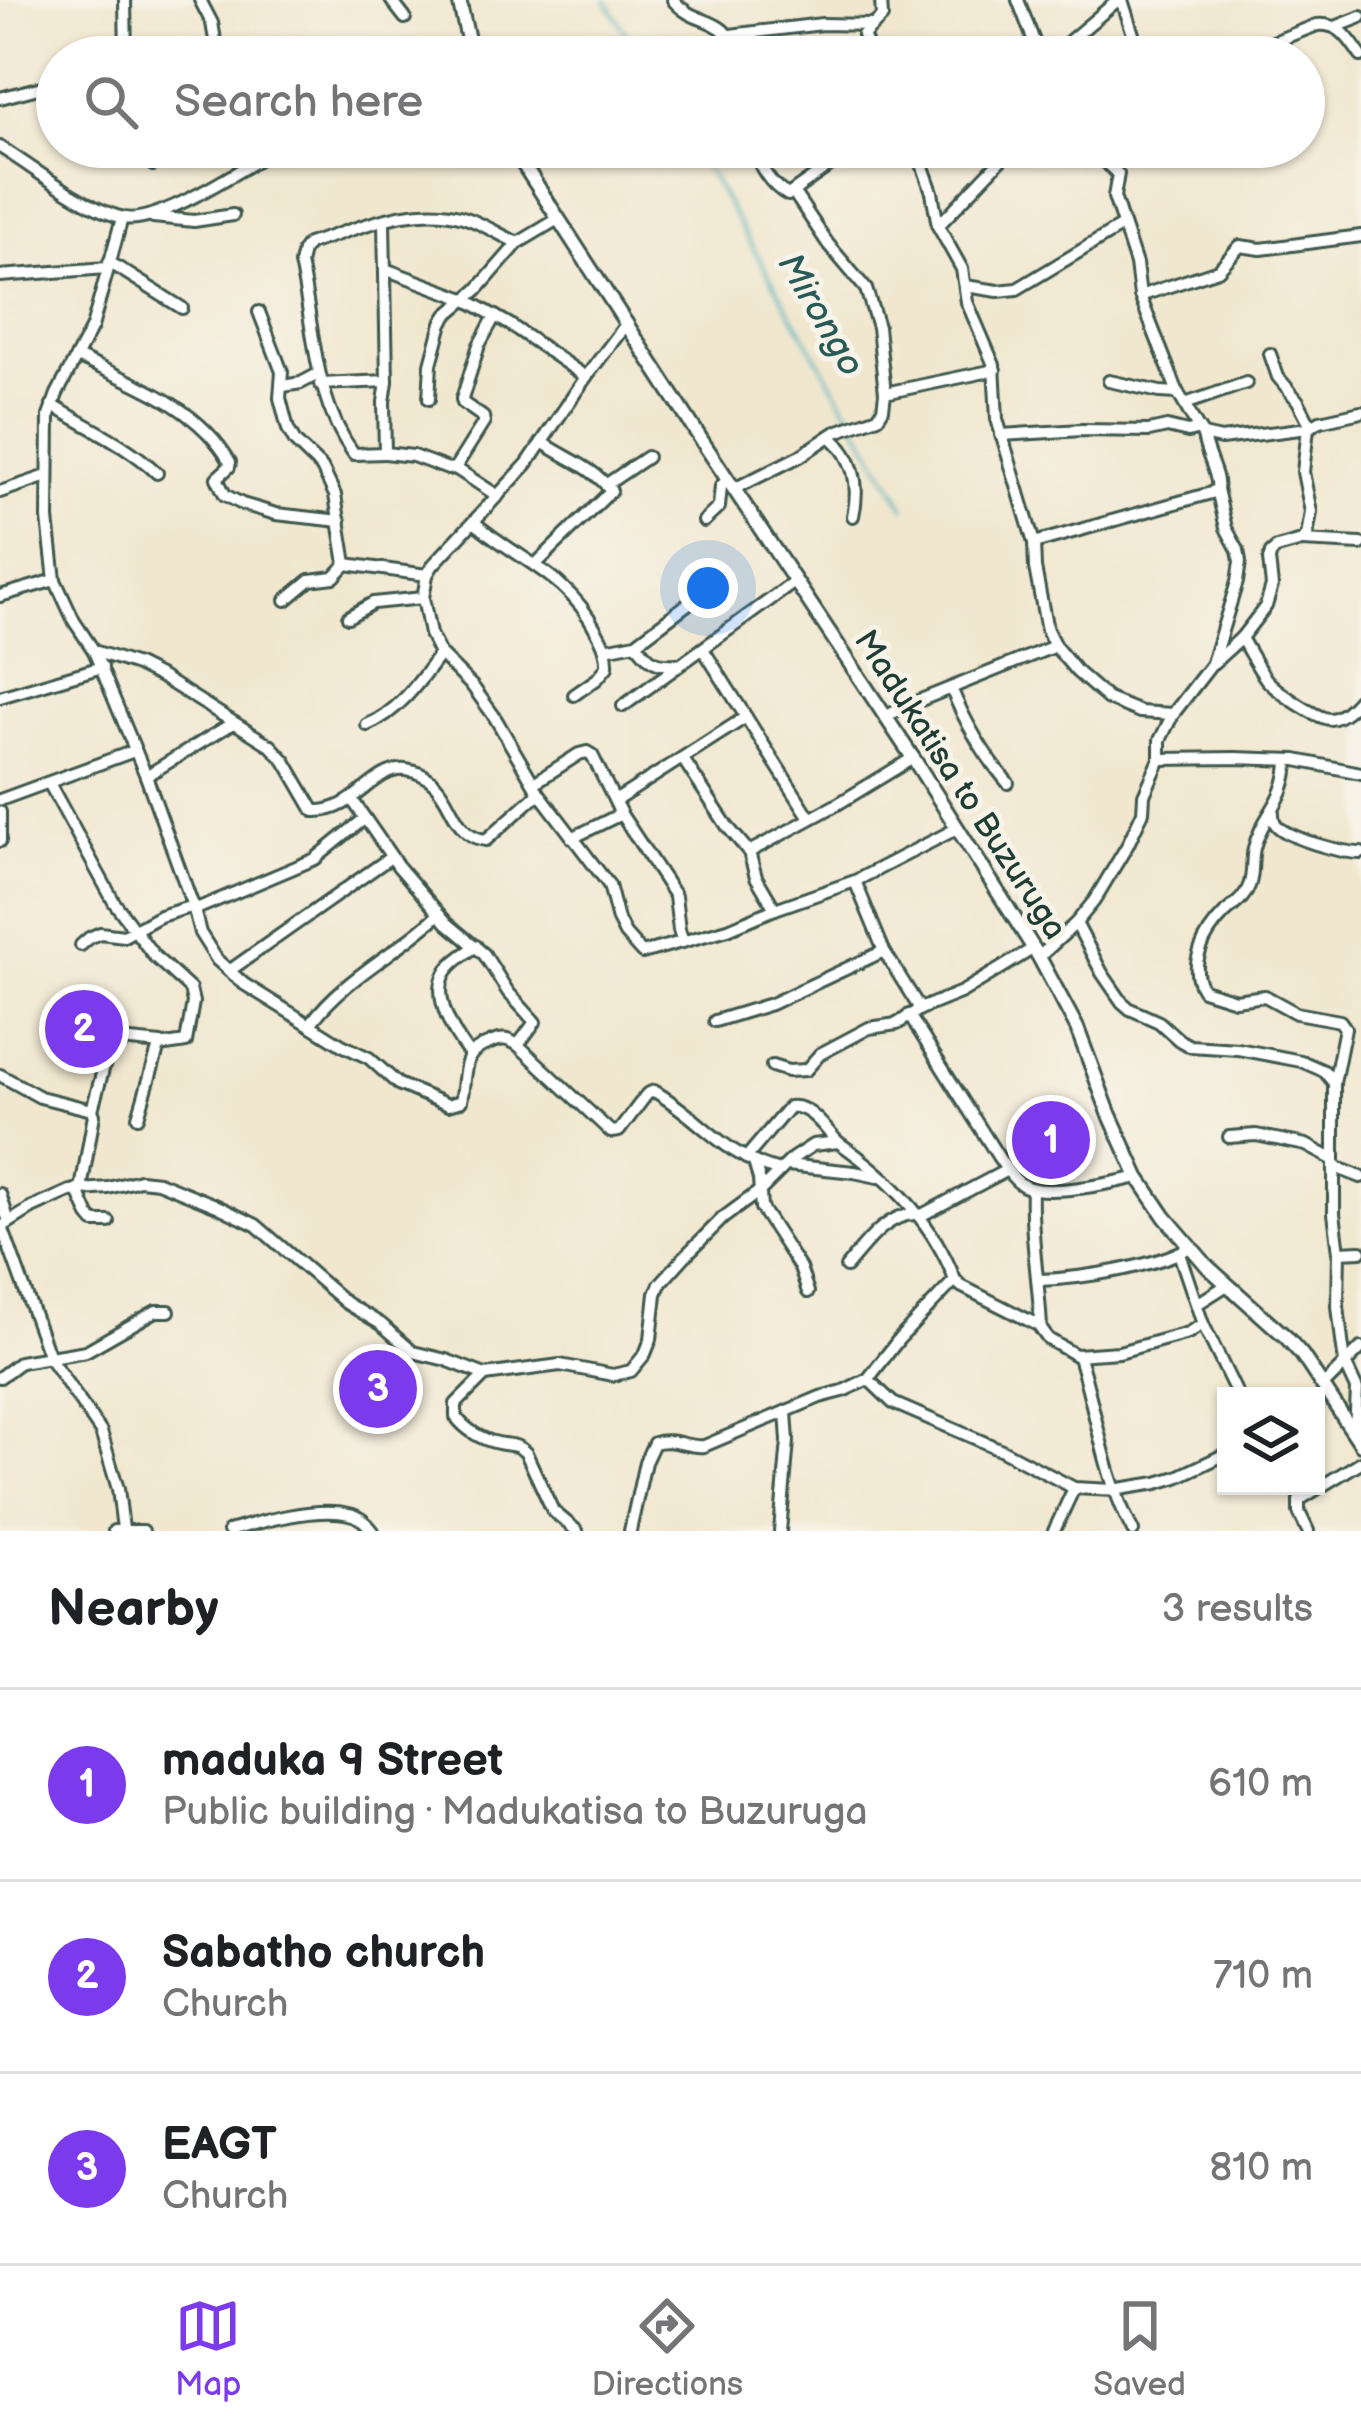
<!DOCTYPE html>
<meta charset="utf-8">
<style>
body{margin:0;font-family:"Balsamiq Sans",sans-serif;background:#f6f6f6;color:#202124}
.controls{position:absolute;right:36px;bottom:36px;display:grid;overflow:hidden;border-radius:0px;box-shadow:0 3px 9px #0004}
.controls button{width:108px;height:108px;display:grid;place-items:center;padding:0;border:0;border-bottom:3px solid #e0e0e0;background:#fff;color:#202124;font:60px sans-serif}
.you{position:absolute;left:708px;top:588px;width:42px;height:42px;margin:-30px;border:9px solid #fff;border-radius:50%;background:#1a73e8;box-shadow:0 0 0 18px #1a73e833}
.badge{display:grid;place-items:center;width:78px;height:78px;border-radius:50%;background:#7c3aed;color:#fff;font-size:39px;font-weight:700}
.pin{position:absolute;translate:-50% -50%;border:6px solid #fff;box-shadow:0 3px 12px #0006}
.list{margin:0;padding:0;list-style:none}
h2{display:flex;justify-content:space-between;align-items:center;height:156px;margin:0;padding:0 48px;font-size:51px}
h2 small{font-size:39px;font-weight:400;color:#757577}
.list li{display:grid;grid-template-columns:78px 1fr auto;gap:36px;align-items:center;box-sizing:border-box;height:192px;padding:0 48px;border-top:3px solid #e0e0e0}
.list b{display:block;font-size:45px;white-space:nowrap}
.list p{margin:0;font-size:39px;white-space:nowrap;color:#757577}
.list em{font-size:39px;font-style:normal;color:#757577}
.icon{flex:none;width:66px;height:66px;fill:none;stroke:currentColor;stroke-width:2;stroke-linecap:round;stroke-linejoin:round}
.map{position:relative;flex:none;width:1361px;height:1531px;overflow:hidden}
.search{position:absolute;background:#fff;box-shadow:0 3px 9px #0004;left:36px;right:36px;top:36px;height:132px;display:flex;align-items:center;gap:30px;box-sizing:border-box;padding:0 42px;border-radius:66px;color:#757577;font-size:45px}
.sheet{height:732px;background:#fff}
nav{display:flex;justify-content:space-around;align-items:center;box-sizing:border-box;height:168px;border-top:3px solid #e0e0e0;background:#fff;font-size:33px;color:#757577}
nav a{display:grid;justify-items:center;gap:6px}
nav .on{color:#7c3aed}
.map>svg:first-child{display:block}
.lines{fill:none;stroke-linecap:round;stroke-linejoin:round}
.stream{stroke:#43b0c0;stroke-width:3}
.minor-casing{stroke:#3e564b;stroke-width:16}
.major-casing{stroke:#3e564b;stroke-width:18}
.minor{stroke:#fff;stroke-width:10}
.major{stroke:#fff;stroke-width:12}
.labels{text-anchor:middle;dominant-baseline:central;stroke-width:10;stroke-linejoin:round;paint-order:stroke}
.street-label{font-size:33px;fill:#1f3d34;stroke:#f7f3e8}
.water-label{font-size:36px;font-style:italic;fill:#285a57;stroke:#f7f3e8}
</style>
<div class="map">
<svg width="1361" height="1531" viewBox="0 0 1361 1531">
<rect width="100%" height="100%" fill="#f7f3e8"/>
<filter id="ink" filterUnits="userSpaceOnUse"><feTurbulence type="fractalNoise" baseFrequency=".00833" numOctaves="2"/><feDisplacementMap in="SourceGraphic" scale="24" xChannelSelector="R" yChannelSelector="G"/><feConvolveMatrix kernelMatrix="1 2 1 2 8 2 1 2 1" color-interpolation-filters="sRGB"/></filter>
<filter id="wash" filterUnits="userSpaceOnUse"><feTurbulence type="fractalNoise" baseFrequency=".004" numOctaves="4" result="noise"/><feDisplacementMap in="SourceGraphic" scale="48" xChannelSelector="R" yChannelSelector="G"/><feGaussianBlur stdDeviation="2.7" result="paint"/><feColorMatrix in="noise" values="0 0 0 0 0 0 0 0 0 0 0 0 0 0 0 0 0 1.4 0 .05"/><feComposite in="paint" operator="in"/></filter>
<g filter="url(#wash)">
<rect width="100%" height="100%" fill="#f1e7cf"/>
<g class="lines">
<!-- stream -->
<g class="stream">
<path d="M 606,0 L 640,57"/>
<path d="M 694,147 L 905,508"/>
</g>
</g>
</g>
<g filter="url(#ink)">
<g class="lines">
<!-- minor casing -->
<g class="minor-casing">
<g id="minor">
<path d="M 125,0 L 126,57"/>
<path d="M 200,0 L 212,23 L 218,57"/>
<path d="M 391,0 L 405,18"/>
<path d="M 673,0 C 697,29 727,12 737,57"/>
<path d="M 1018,0 L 1040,57"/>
<path d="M 1122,0 L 1133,34 L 1138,57"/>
<path d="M 1338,26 L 1361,17"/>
<path d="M 730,35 L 822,24 L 872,25"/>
<path d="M 292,46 L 294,57"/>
<path d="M 872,57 L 863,35 L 882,17 L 881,0"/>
<path d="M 1042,57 L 1066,44 L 1118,0"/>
<path d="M 1235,57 L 1317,25 C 1341,23 1348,38 1361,56"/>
<path d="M 0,98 L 57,83"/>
<path d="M 0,147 C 34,168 87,210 124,218 C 158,225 247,166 278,147"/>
<path d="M 752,147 C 760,166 769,185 788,195 L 856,147"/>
<path d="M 916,147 L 932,192 L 938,226 L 962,269 L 967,302 L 994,365 L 997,419 L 1034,543 L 1035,568 L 1047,630 L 1055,646 L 1077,672 L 1108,699 L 1140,712 L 1173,714"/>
<path d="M 1089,147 L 1118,174 L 1114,197 L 1136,264 L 1140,296 L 1178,393 L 1198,428 L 1203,435 L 1221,439 L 1308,428"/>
<path d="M 153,165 L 169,158 L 171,147"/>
<path d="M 153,217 L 194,221 L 233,215"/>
<path d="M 122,218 L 92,327 L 57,394 L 49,416 L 48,519 L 55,580 L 74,621 L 94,651 L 137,665 L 163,678 L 270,745 L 285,761 L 314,811 C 355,813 374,766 406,770 C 457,777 444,835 486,840 L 539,793"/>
<path d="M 384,221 L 387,381 L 384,402 L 385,453 L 413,456 L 448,469 L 455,468 L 484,422 L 483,417 L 463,403 L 462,399 L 479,345 L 495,316"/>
<path d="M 938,226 L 1013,147"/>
<path d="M 109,262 L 182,308"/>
<path d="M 385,269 L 465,299 L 509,324 L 586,377"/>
<path d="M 0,276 L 107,268"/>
<path d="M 965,286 L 998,291 L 1017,289 L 1122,226"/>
<path d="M 1140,296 L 1218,270 L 1240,246 L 1261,249 L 1361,236"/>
<path d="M 259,312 L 282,372 L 280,398 L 288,429 L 295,442 L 322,468 L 335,495 L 346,564 L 427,575"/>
<path d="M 627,323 L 586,377 L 527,464 L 433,565 L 427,575 L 423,598 L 430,634 L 440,654 L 473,687 L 494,716 L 539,793 L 609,885 L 618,920 L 625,934 L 642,953 L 728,929 L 775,909 L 855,881 L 958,828"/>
<path d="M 1270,354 L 1278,377 L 1298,401 L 1311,426"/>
<path d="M 77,357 C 133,383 198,406 230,462 L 229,467 L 217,478 L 225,495 L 242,504 L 276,514 L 340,521"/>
<path d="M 1109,381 L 1160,392 L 1178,393"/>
<path d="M 320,384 L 387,381"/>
<path d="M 283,386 L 301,383 L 318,374"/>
<path d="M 885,393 L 995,370"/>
<path d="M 429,399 L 431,364 L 442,323 L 447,315 L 477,290 L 518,243"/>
<path d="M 1185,404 L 1246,383"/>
<path d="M 52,405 C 89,428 126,443 157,473"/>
<path d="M 1001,435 L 1082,430 L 1149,431 L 1167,427 L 1188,432 L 1199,429"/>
<path d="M 830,436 C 854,457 860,485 853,516"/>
<path d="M 385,453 L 354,454 C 313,398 315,330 300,264 L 303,251 L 308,244 C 356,230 415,200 466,218 C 483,224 500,235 518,243 L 558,219"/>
<path d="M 455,468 L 498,496"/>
<path d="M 607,484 L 647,457"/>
<path d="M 734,489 L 800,456 L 836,432 L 878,417 L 883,409 L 885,393 L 878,327 L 866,289 L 828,244 L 794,193"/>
<path d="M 0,492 L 47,476"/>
<path d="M 704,521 L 719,507 L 721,486 L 728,480"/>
<path d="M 474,522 C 519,561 567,574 596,630 C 603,642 608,653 607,667 L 597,679 L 574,695"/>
<path d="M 1302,541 L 1361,544"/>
<path d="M 1034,543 L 1211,493 L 1217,489 C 1220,476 1205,453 1203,435"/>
<path d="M 535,565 L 611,491 C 595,468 565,458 542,442"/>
<path d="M 0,596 L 55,580"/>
<path d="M 286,600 L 310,580 L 334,577 L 346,564"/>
<path d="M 348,617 L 373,603 L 423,598"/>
<path d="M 1241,638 C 1249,651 1257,667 1266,679 C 1275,690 1317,719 1330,719 C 1343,718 1353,706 1361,697"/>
<path d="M 636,643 C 649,661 655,666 677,664"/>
<path d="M 605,649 L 636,643 L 709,588"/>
<path d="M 703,649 L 810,818"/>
<path d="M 94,651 L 146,776 L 193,906 L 200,933 L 217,960 L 244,984 L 342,1045 L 369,1058 L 398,1084 L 448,1105 L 461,1101 C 467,1074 459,1053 490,1043 C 502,1038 507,1038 518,1045"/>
<path d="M 1212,663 L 1237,582 L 1240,562 L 1238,550 L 1226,528 L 1217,489"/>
<path d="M 951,688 C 965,722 984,755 1008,783"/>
<path d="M 0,697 L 102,667"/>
<path d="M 623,706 L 796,581"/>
<path d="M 885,717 L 906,706 L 1055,646"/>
<path d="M 367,725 C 399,712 420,681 440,654"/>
<path d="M 683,759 L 727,826 L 749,852 L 756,877 L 775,909"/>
<path d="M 1160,759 L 1236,758 L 1296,760 L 1361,773"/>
<path d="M 1288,760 C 1287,802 1263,813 1254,848 C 1251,861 1254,874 1249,886 C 1244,900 1234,904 1224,914 C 1205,933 1187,965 1203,990 L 1235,1000 L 1265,996 L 1296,1013 L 1340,1021 L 1345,1028 L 1334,1083 L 1334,1213 L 1339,1252 L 1338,1306 L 1342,1341 L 1345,1363 L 1357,1389 L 1355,1434"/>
<path d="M 146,776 L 233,723"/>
<path d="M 49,783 L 114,902 L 154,956 L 190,989 L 193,1002 L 186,1042 L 159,1046 L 138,1117"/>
<path d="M 534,783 L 579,754 L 587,752 L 592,755 L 621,814 L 675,896 L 679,930 L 683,942"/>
<path d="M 0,800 L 134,751"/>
<path d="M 353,801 L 398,866 L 447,923 L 484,954 L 508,992 L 535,1022 L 518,1045 L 611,1132 L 619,1131 L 647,1094 L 654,1091 C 701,1118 724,1157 780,1171"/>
<path d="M 615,801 L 746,717"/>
<path d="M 0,812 L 0,841"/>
<path d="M 1273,813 C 1273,816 1273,820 1275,823 C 1283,838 1344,853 1361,853"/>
<path d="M 572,838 L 621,814"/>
<path d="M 749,852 L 836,805 L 913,758"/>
<path d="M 855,881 L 884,951 L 920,1009"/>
<path d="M 194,910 L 315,859 L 364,819"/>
<path d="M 1076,923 L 1102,973 L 1122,1002 L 1130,1009 L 1159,1022 L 1179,1040 L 1190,1046 L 1238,1049 L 1301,1061 L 1324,1071 L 1334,1083"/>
<path d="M 81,945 L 89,938 L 100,933 L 124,936 L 160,916 L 193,906"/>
<path d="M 1039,957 L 1076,923 L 1094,901 L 1127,846 L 1143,812 L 1144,795 L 1160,759 L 1160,740 L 1173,714 L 1211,665 L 1241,638 L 1266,606 L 1272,586 L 1269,560 L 1271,553 L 1277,548 L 1302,541 L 1307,536 L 1311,512 L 1303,472 L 1308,428 L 1320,421 L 1361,412"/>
<path d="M 229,971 L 391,857"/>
<path d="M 909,1015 L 999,1158 C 1006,1168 1013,1180 1024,1186 C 1048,1197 1113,1183 1138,1177"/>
<path d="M 715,1021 L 771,1004 L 884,951"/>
<path d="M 311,1023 C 345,977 398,953 439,914"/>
<path d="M 470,1055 C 454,1035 431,997 446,972 C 452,961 467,953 476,946"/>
<path d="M 772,1066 L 788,1071 L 806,1070 L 820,1054 L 869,1028 L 897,1024 L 920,1009 L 962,992 L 1034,948"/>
<path d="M 0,1075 L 40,1097 L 92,1110 L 94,1115 L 81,1189"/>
<path d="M 92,1110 L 110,1044 L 120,1040 L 161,1044"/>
<path d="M 1229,1137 L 1256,1135 L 1306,1145 L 1334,1160"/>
<path d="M 746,1158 L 789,1107 C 810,1104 824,1128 838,1142"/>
<path d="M 754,1162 L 759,1179 L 761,1208 L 800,1268 L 808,1292"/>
<path d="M 787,1165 L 854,1172 L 878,1177"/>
<path d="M 1335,1167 L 1361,1177"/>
<path d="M 77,1189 L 89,1216 L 94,1222 L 109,1222"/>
<path d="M 1032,1189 C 1030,1236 1039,1281 1041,1328"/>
<path d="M 0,1194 L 9,1222"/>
<path d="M 920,1216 L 1007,1170"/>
<path d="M 2,1227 L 49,1357 L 101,1432 L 118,1489 L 123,1529"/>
<path d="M 0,1228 L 32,1208 L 70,1191 L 108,1188 L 140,1180 L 158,1182 L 215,1205 L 256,1225 L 346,1303 L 381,1324 L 413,1352 L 446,1360 L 485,1375 L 560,1365 L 613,1375 L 631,1371 L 645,1354 L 651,1339 L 656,1294 L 660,1284 L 687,1254 L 723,1218 L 761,1190 L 793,1158 L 813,1145 L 838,1142 C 889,1177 933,1222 955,1280 L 961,1286 L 1038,1325 L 1048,1339 L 1079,1357 C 1098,1417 1103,1475 1133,1531"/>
<path d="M 1339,1252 L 1361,1251"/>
<path d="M 1179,1253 L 1203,1324 L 1238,1396"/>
<path d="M 846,1267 C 864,1246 887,1212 918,1214"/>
<path d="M 1039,1280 C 1079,1279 1156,1267 1190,1247"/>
<path d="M 1197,1304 L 1227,1285"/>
<path d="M 1076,1355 L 1119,1352 L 1188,1333 L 1203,1324"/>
<path d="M 485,1375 L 456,1404 L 456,1417 C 466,1430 482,1440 498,1443 C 511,1446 516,1443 526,1453 L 553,1511 L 577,1531"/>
<path d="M 0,1377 L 20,1362 L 86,1351 L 156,1311 L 169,1311"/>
<path d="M 868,1379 L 893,1403 L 1002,1450 L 1074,1488 L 1113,1490 L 1157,1483 L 1177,1477 L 1226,1454"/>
<path d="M 1324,1385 L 1361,1348"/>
<path d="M 114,1531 L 143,1531"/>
<path d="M 229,1531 C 262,1521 316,1506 349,1514 C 360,1516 366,1523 373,1531"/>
<path d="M 630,1531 L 645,1462 L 654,1443 C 672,1437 687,1448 704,1446 L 820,1397 L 843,1391 L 868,1379 L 899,1339 L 955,1280"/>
<path d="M 780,1531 L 788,1441 L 786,1412"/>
<path d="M 1054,1531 L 1074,1488"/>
<path d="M 1308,1531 L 1299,1512 L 1299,1500 L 1361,1462"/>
</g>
</g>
<!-- major casing -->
<g class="major-casing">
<g id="major">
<path d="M 459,0 L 472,57"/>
<path d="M 512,147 L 706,447 L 913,758 L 1039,957 L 1077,1028 L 1109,1113 L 1138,1177 L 1165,1217 L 1208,1267 L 1286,1337 L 1302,1355 L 1361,1444"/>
</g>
</g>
<!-- minor -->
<use href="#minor" class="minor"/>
<!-- major -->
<use href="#major" class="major"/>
</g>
</g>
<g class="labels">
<!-- street labels -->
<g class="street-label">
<text transform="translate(960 785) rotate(57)">Madukatisa to Buzuruga</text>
</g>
<!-- water labels -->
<g class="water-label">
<text transform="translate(820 315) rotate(60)">Mirongo</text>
</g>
</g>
</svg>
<div class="controls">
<button><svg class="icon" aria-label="layers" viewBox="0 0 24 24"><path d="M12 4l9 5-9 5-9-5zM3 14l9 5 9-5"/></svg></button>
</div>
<div class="you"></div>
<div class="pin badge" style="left:1051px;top:1140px">1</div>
<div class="pin badge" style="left:84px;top:1029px">2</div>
<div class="pin badge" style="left:378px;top:1389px">3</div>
<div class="search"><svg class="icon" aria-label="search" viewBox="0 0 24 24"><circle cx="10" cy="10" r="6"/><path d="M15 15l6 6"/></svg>Search here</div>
</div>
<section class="sheet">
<h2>Nearby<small>3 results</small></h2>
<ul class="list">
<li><span class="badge">1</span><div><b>maduka 9 Street</b><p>Public building · Madukatisa to Buzuruga</p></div><em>610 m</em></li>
<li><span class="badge">2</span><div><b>Sabatho church</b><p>Church</p></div><em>710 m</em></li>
<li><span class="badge">3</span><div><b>EAGT</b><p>Church</p></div><em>810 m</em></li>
</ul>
</section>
<nav>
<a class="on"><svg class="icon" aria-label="map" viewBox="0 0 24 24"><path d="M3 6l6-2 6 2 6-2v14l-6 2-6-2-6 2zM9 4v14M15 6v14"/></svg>Map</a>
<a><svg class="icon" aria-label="directions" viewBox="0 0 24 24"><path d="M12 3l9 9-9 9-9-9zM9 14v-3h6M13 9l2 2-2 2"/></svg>Directions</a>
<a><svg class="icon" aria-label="saved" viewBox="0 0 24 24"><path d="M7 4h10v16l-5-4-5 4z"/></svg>Saved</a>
</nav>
